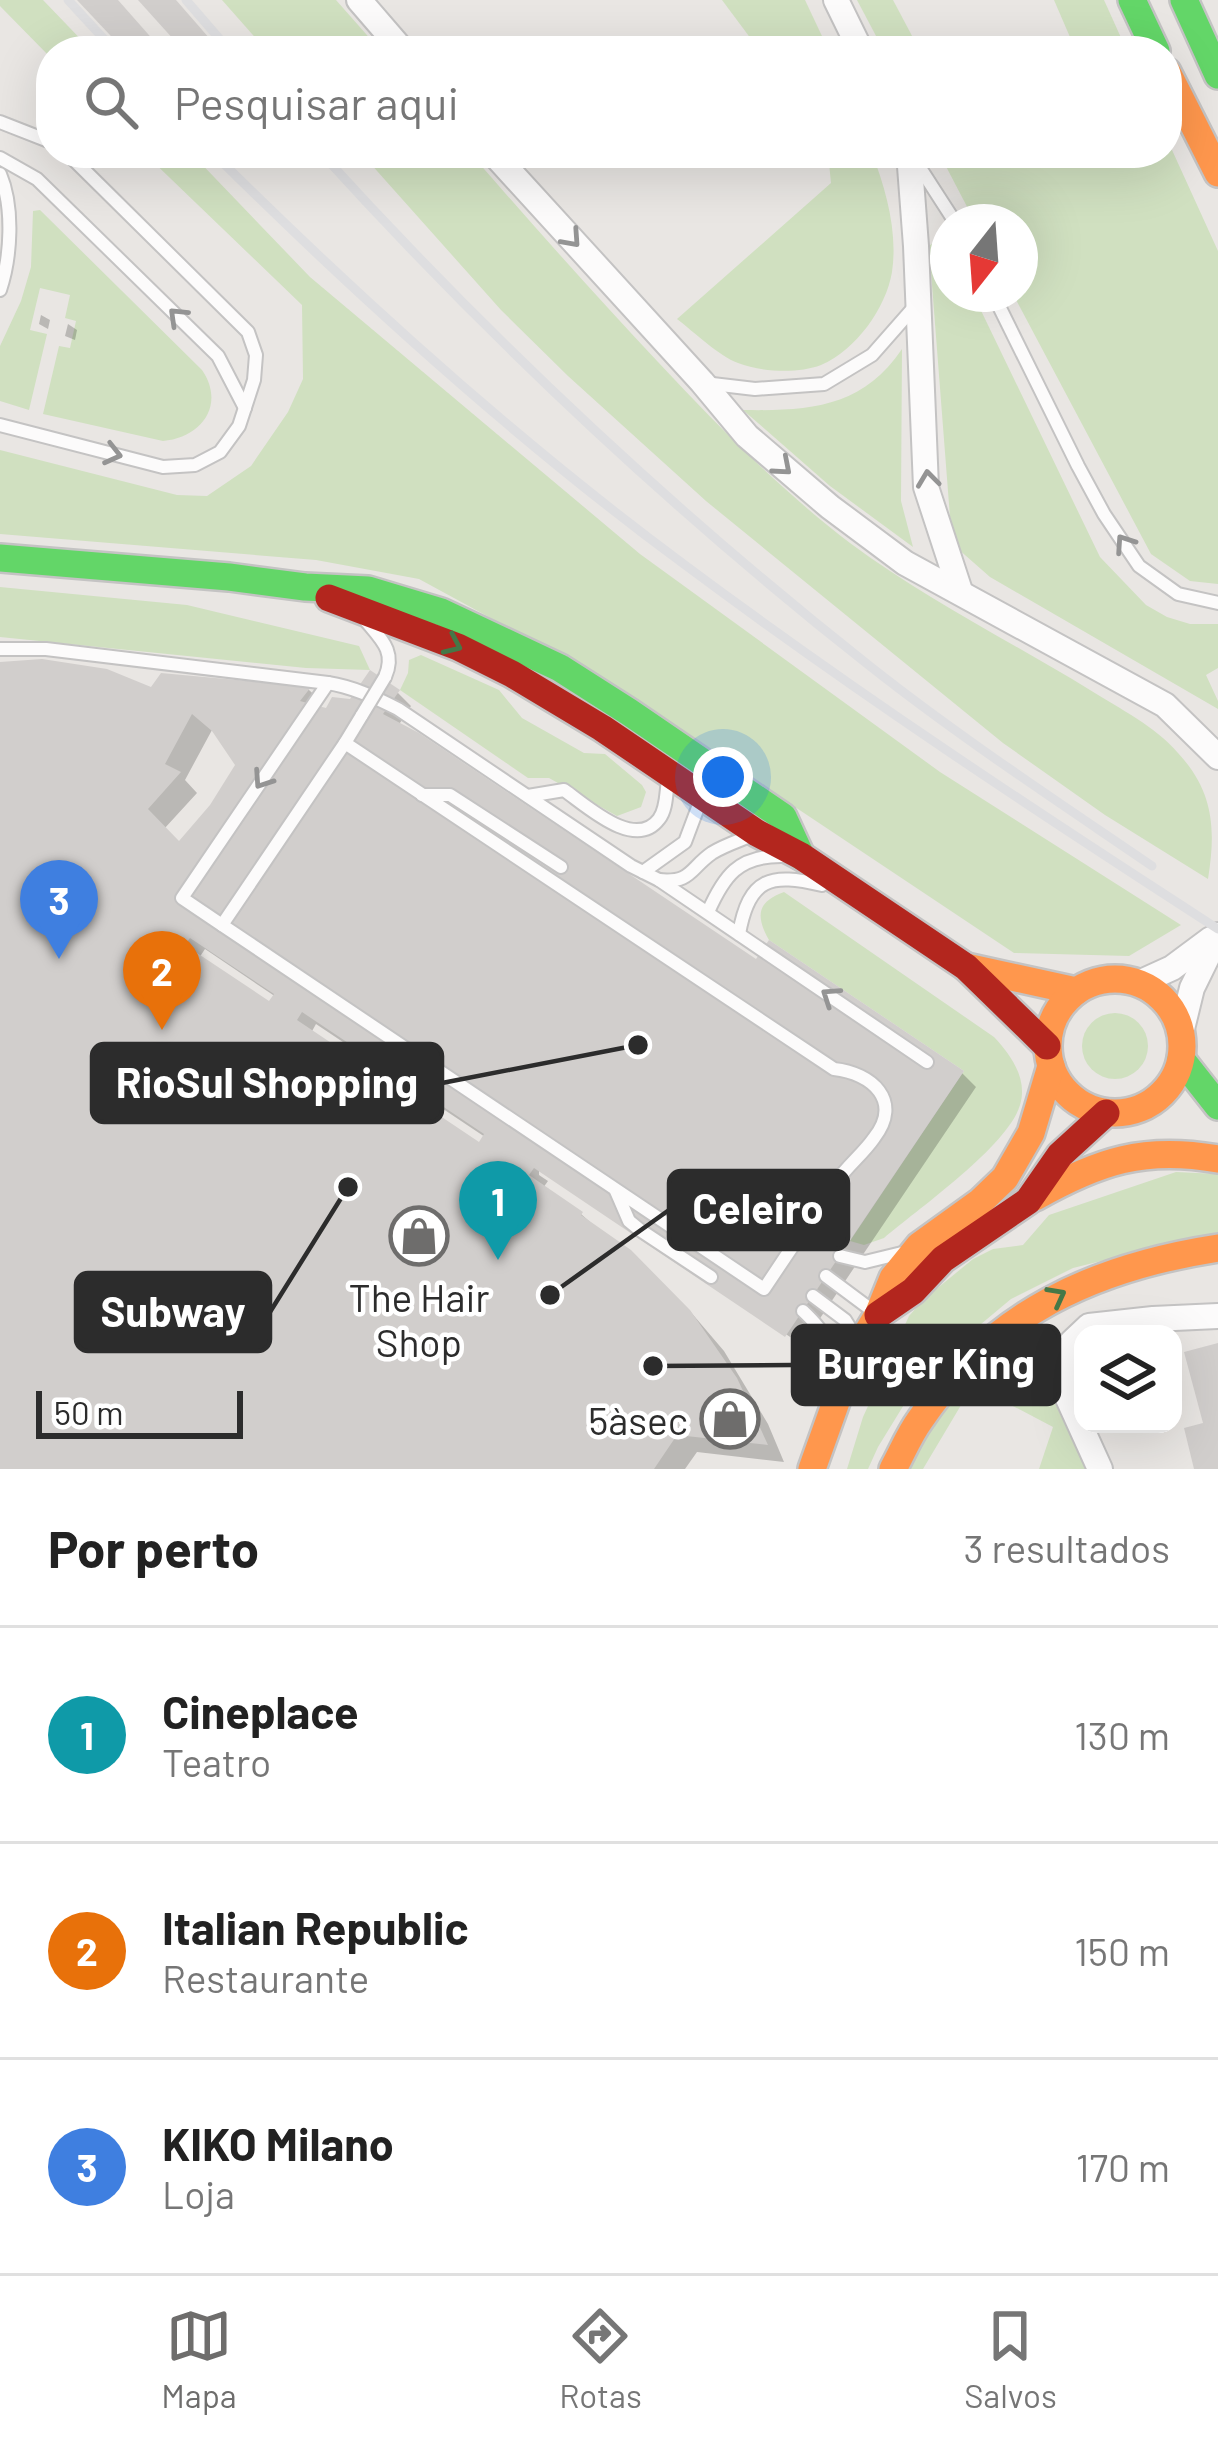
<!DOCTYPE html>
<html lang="pt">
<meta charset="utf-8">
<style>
body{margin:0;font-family:Barlow,sans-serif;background:#f6f6f6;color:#222}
.controls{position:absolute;right:36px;bottom:36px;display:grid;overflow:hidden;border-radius:24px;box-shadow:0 12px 48px #0002}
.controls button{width:108px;height:108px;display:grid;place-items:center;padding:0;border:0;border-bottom:3px solid #e0e0e0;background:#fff;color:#222;font:60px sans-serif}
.compass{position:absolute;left:930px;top:204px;width:108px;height:108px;border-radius:50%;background:#fff;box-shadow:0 12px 48px #0002;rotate:197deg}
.scale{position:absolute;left:36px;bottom:30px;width:207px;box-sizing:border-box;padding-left:12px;border:6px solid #2c2c2c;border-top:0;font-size:33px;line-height:42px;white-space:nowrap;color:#2c2c2c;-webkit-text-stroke:9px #fff;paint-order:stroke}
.you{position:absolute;left:723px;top:777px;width:42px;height:42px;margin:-30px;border:9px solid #fff;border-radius:50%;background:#1a73e8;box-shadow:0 0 0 18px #1a73e833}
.badge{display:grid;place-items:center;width:78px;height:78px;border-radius:50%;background:#6e6d6c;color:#fff;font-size:39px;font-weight:700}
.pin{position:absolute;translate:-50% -99px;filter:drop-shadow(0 3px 6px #0008)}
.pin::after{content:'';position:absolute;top:63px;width:42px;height:36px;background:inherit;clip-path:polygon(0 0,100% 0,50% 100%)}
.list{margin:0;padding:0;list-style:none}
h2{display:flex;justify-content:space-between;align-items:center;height:156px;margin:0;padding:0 48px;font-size:51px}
h2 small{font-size:39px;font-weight:400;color:#767676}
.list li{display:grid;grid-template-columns:78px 1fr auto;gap:36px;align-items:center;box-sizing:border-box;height:216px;padding:0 48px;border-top:3px solid #e0e0e0}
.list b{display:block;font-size:45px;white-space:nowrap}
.list p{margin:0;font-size:39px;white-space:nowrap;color:#767676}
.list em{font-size:39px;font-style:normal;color:#767676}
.icon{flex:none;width:66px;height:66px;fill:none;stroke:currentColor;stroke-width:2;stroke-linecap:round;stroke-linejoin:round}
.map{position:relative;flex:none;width:1218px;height:1469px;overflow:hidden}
.search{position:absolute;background:#fff;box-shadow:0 12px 48px #0002;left:36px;right:36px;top:36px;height:132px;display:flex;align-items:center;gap:30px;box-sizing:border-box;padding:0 42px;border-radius:48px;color:#767676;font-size:45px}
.sheet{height:804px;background:#fff}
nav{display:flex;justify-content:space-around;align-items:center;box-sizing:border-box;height:168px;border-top:3px solid #e0e0e0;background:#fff;font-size:33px;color:#767676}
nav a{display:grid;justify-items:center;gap:6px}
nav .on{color:#6e6d6c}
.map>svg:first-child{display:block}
.green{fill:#d0e0c0}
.shadow{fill:#0003;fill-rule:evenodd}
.building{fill:#d1cecc;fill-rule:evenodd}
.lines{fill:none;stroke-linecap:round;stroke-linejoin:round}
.lane-casing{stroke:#c4c3c3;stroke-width:16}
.street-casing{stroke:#c4c3c3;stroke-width:28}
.fast-casing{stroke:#c4c3c3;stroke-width:32}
.slow-casing{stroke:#c4c3c3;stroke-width:32}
.jam-casing{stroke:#c4c3c3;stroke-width:32}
.lane{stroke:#fcfbfb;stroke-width:12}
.street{stroke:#fcfbfb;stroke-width:24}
.fast{stroke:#63d668;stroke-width:27}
.slow{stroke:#ff974d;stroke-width:27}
.jam{stroke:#b3261e;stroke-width:27}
.rail{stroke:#dedee0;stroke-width:9}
.lane-bridge-casing{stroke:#c4c3c3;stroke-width:16;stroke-linecap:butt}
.lane-bridge{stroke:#fcfbfb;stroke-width:12}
.oneway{stroke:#949494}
.oneway2{stroke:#457847}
.labels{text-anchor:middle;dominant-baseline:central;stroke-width:9;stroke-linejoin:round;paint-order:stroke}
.poi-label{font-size:39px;fill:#2c2c2c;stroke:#fff}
.leader{fill:none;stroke:#2c2c2c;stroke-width:4.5}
.callout-dot{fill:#2c2c2c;stroke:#fff;stroke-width:4.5}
.callout{fill:#2c2c2c;stroke:#2c2c2c;stroke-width:4.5}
.callout-label{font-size:42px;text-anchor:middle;font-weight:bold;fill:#fff}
</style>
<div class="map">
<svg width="1218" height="1469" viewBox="0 0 1218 1469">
<rect width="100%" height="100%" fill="#e9e6e3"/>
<!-- green -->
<g class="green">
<path d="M 0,0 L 43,0 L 92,51 L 51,51 L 51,58 L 0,6 Z"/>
<path d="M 222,0 L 336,0 L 381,51 L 267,51 Z"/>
<path d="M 722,0 L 805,0 L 829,51 L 760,51 Z"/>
<path d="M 857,0 L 893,0 L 920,51 L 884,51 Z"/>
<path d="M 1054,0 L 1104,0 L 1127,51 L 1076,51 Z"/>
<path d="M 1167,139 L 1218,251 L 1218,584 L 1190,581 L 1151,554 L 1013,294 L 1020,294 L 1020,222 L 975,222 L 939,153 L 1167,153 Z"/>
<path d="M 144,153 L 191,153 L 310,277 L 640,554 L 940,772 L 1181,925 L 1129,956 L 1014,953 L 603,679 L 419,579 L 316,560 L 0,534 L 0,450 L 177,495 L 207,496 L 251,466 L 288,412 L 303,379 L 302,305 Z"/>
<path d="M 361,153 L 470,153 C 532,224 594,294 658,362 C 719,427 779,489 850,543 C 925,599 1010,641 1090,690 C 1120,709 1155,726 1178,753 C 1214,792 1216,829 1208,879 L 1105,815 L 1003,743 L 706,501 L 568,376 L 501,310 Z"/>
<path d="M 828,153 L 872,153 C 886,190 898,232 892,272 C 886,308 856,350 821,365 C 798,374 761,372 738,363 C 719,356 694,332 677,319 L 831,183 Z"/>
<path d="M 40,210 L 202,370 C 226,405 201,438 163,441 L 43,414 L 59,346 L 70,348 L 76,321 L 65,318 L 70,295 L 40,288 L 30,330 L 47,334 L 29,410 L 0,401 L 0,346 L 21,301 L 31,267 L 33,211 Z"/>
<path d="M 944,234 L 948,242 L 948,294 L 973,294 L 1100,557 L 1146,605 L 1167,617 L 1190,624 L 1218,624 L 1218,668 L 1206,675 L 1218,701 L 1218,709 L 990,577 L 957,548 L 950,517 L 929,246 Z"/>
<path d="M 902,349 L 901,501 L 913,547 L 830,486 L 743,410 C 809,411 862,408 902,349 Z"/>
<path d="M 0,587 L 187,605 L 359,646 L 370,670 L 306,668 L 0,637 Z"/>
<path d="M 421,655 L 499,690 L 522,718 L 584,753 L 605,754 L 642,785 L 646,792 L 641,807 L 617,816 L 549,778 L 528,778 L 400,690 L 408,673 L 409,660 Z"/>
<path d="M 784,892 L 994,1037 C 1011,1055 1028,1079 1020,1105 C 1008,1146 918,1209 884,1238 L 864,1245 L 850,1241 L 964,1071 L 769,940 C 756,917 756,902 784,892 Z"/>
<circle cx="1115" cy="1046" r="33"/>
<path d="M 1176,1172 L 1218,1174 L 1218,1232 L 1073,1268 L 1011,1299 L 932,1365 L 905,1403 L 878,1447 L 868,1469 L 847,1469 L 863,1417 L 909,1316 L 923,1300 L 973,1259 L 993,1249 L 1023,1245 L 1049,1215 Z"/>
<path d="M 1034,1326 L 1047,1347 L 1040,1371 L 1086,1469 L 1039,1469 L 1053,1427 L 973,1385 L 923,1469 L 906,1469 L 947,1396 Z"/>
</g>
<!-- shadow -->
<g class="shadow">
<path d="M 41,315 L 50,320 L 48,329 L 39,324 Z"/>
<path d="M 68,324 L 77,330 L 75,340 L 65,336 Z"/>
<path d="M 0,666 L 152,691 L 162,676 L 309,690 L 323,703 L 318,709 L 327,712 L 351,702 L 398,693 L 411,706 L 398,726 L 757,963 L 962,1073 L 976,1087 L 800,1348 L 797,1346 L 799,1343 L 539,1168 L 539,1175 L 548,1181 L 543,1188 L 581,1214 L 689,1310 L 724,1351 L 768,1424 L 784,1462 L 697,1452 L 685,1469 L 0,1469 ZM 212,730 L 239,765 L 213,806 L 179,845 L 164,829 L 197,793 L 185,780 ZM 205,949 L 276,997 L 281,1013 L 199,958 ZM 316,1024 L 485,1137 L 479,1146 L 311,1033 Z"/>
</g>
<!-- building -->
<g class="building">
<path d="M 77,0 L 118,0 L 163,51 L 125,51 Z"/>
<path d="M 138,0 L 176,0 L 210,39 L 196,51 L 184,51 Z"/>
<path d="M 42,659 L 107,669 L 151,687 L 161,673 L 311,687 L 300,701 L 326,708 L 332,697 L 350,699 L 370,670 L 400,690 L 383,714 L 419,733 L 756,959 L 769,940 L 964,1071 L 785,1337 L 534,1168 L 529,1175 L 583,1212 L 581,1215 L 631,1250 L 690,1310 L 737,1378 L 768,1445 L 677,1435 L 654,1469 L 0,1469 L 0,662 ZM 192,714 L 212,731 L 235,765 L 210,805 L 179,841 L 148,809 L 181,772 L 165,764 ZM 190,938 L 274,994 L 269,1001 L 185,945 ZM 302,1012 L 484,1134 L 479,1142 L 297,1020 Z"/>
<path d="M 1218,1343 L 1218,1469 L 1194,1469 L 1184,1428 L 1203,1423 L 1184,1352 Z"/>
</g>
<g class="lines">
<!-- lane casing -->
<g class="lane-casing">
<g id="lane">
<path d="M 0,122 L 51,142"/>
<path d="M 913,157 L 955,222"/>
<path d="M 0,158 L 37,179 L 218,356 L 245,408"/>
<path d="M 0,174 C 14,207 11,257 0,290"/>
<path d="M 993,294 L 1078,466 L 1104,514 L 1139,566 L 1178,594 L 1218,603"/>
<path d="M 704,383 L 755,389 L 824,384 L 872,355 L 916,305"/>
<path d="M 0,425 L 163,467 L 195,465 L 220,452 L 239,426 L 254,380 L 256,355 L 248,332 L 67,153"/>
<path d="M 366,621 C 382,640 396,652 385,677"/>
<path d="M 0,649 L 46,649 L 328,683 C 353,687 375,697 398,709 L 631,866 L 659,880 L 927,1062"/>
<path d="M 345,743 L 834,1069 C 872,1073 903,1101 874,1138 C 863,1154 848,1165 837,1181 C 812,1217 788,1253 764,1289 L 222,925 Z"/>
<path d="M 345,743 L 362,715"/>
<path d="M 422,795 L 450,795 L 561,867"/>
<path d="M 528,796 L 564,790 C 587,806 635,851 659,819 C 667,809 666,792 668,780"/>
<path d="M 643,872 L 685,842 L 700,802"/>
<path d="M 659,880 C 692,883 689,869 712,853 C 723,846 738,841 750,836"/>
<path d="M 708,912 C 724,876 738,856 781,856"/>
<path d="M 222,925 L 182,898 L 328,683"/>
<path d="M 739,934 C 749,877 771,873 822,885"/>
<path d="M 616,1191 L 629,1221 L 640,1230 L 711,1277"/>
<path d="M 840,1256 L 865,1262 L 902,1253"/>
<path d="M 826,1276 L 877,1314"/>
<path d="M 813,1296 L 845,1320 L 858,1341"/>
<path d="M 803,1311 C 840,1346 826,1350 826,1395"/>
</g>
</g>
<!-- street casing -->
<g class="street-casing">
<g id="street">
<path d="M 359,0 L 403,51"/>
<path d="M 836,0 L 861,51"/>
<path d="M 493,153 L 702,382 L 747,436 L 830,507 L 905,563 L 1165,705 L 1218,757"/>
<path d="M 909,153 L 916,246 L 926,487 L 960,591"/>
<path d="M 1139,983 L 1172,968 L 1211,939"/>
<path d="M 1181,1033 L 1192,988 L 1218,935"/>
<path d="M 1100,1469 L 1066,1394 L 1063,1363 L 1072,1342 L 1089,1326 L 1153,1319 L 1218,1316"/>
</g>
</g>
<!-- fast casing -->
<g class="fast-casing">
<g id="fast">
<path d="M 1132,0 L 1156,51"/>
<path d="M 1184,0 L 1218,75"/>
<path d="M 0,558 L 229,577 L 305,587 L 368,590 L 441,612 L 560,668 L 629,712 L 783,817 L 801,856"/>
<path d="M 1181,1059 L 1218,1106"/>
</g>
</g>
<!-- slow casing -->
<g class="slow-casing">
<g id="slow">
<path d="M 1167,72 L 1218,173"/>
<path d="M 966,967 L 1076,991"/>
<circle cx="1115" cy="1046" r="67"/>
<path d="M 1035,1197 C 1099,1161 1144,1146 1218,1159"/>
<path d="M 812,1469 L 851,1360 L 878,1315 L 893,1278 L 919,1246 L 980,1202 L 1005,1178 L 1031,1133 L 1051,1066"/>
<path d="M 893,1469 C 902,1453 909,1435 920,1420 C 992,1313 1095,1267 1218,1248"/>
</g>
</g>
<!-- jam casing -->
<g class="jam-casing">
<g id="jam">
<path d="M 329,598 L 458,647 L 512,674 L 602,728 L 757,833 L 801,856 L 966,967 L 1047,1046"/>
<path d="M 878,1315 L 913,1291 L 943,1259 L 1028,1201 L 1060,1155 L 1106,1113"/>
</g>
</g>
<!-- lane -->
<use href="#lane" class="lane"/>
<!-- street -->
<use href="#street" class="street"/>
<!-- fast -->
<use href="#fast" class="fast"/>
<!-- slow -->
<use href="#slow" class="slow"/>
<!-- jam -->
<use href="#jam" class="jam"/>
<!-- rail -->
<g class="rail">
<path d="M 68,0 L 115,51"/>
<path d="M 186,0 L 230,51"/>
<path d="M 213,153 C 361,300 517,441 685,565 C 858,694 1037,812 1218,929"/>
<path d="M 321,153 C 490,339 673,511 871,667 C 961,738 1057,801 1152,866"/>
</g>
<!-- lane-bridge casing -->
<g class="lane-bridge-casing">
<path id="lane-bridge" d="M 362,715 L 385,677"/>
</g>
<!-- lane-bridge -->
<use href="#lane-bridge" class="lane-bridge"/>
</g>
<!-- one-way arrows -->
<defs><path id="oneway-chevron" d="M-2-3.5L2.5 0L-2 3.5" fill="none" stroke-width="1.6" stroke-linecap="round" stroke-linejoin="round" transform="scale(3)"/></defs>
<g class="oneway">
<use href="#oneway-chevron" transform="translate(572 239) rotate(48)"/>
<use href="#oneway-chevron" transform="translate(177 316) rotate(-136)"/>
<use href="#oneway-chevron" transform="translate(113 454) rotate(14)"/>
<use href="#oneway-chevron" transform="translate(783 467) rotate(41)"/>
<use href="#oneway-chevron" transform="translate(928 479) rotate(-97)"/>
<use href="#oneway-chevron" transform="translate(1124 543) rotate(-124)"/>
<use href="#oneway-chevron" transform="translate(262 780) rotate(124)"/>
<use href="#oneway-chevron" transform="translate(830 996) rotate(-146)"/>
</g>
<g class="oneway2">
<use href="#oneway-chevron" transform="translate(453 645) rotate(24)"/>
<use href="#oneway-chevron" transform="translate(1057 1296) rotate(-28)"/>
</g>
<!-- icons -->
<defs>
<g id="shop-ring" transform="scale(3)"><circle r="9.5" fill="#fff" stroke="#6e6d6c" stroke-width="1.5"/><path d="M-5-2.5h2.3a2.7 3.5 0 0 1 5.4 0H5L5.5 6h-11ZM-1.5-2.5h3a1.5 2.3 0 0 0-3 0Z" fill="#6e6d6c"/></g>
</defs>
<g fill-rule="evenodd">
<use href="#shop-ring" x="419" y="1236"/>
<use href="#shop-ring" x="730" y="1419"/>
</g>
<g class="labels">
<!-- poi labels -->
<g class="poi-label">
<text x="419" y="1296">The Hair<tspan x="419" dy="45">Shop</tspan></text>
<text x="688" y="1419" text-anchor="end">5àsec</text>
</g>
</g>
<!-- callouts -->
<path class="leader" d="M638 1045L442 1083M550 1295L669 1210M348 1187L270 1312M653 1366L793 1365"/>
<g class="callout-dot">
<circle cx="638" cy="1045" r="12"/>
<circle cx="550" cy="1295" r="12"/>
<circle cx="348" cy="1187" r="12"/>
<circle cx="653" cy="1366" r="12"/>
</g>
<g class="callout">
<rect x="92" y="1044" width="350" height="78" rx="12"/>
<rect x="669" y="1171" width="179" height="78" rx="12"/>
<rect x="76" y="1273" width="194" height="78" rx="12"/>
<rect x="793" y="1326" width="266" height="78" rx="12"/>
</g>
<g class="callout-label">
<text x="267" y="1098">RioSul Shopping</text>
<text x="758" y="1224">Celeiro</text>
<text x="173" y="1327">Subway</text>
<text x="926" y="1379">Burger King</text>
</g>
</svg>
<div class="controls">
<button><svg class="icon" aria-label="layers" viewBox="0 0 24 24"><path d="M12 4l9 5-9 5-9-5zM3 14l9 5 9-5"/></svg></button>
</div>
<svg class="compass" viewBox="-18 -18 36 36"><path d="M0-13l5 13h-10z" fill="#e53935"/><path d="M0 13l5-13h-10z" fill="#767676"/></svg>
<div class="scale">50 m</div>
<div class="you"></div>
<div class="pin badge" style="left:498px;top:1260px;background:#0f9aa8">1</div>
<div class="pin badge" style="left:162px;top:1030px;background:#e8710a">2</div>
<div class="pin badge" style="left:59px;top:959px;background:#3f7fe0">3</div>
<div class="search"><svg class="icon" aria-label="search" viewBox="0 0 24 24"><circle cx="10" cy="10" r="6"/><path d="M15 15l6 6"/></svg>Pesquisar aqui</div>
</div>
<section class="sheet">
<h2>Por perto<small>3 resultados</small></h2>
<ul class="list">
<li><span class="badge" style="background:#0f9aa8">1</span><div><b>Cineplace</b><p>Teatro</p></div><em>130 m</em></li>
<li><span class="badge" style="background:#e8710a">2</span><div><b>Italian Republic</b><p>Restaurante</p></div><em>150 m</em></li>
<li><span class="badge" style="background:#3f7fe0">3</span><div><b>KIKO Milano</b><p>Loja</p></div><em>170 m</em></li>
</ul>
</section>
<nav>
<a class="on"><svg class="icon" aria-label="map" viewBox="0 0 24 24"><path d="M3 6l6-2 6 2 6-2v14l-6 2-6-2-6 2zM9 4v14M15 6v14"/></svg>Mapa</a>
<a><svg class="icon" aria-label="directions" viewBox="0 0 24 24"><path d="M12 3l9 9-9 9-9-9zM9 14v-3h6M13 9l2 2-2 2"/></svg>Rotas</a>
<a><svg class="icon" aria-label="saved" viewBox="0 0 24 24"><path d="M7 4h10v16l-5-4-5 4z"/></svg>Salvos</a>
</nav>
